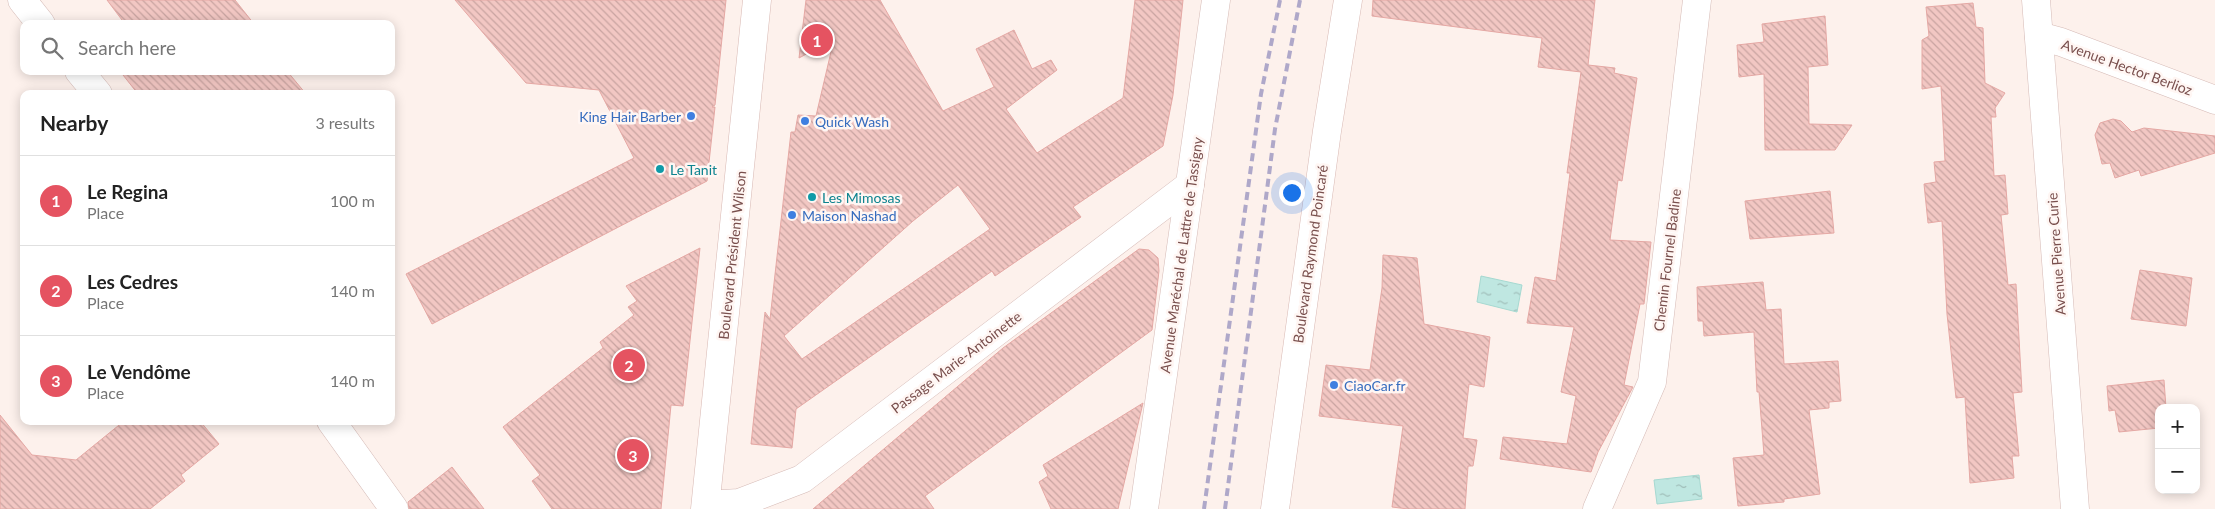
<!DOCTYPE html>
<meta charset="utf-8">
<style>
body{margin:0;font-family:Lato,sans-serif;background:#f6f6f6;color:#222}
.controls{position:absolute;right:15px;bottom:15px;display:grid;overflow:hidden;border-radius:10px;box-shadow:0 2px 12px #0003}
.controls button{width:45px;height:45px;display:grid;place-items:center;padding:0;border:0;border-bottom:1px solid #e0e0e0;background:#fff;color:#222;font:25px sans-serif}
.you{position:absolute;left:1291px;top:192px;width:18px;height:18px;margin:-12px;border:4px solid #fff;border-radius:50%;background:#1a73e8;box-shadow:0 0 0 8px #1a73e833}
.badge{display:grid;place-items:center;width:32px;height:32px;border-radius:50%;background:#e55361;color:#fff;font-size:16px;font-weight:700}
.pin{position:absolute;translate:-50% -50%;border:2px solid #fff;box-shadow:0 1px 5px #0006}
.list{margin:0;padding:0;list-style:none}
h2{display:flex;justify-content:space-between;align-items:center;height:65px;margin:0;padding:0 20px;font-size:21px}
h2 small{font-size:16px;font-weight:400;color:#767676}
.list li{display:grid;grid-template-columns:32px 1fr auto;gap:15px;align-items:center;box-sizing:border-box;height:90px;padding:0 20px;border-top:1px solid #e0e0e0}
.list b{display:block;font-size:19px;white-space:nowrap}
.list p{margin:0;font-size:16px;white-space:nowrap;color:#767676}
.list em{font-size:16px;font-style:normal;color:#767676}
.icon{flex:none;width:28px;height:28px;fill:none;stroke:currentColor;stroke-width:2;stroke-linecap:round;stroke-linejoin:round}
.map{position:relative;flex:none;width:2215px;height:509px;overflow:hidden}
.search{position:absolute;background:#fff;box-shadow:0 2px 12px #0003;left:20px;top:20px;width:375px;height:55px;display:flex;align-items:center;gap:12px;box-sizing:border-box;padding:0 18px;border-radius:10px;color:#767676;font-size:19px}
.panel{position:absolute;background:#fff;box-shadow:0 2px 12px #0003;left:20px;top:90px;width:375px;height:335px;border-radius:10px}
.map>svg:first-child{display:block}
.water{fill:url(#water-ripples);stroke:#a6d9d1}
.building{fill:url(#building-back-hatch);stroke:#e5a8a4;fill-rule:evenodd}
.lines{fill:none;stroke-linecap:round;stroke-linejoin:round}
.minor-casing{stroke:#d5bab6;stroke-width:29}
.secondary-casing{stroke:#d8b8b3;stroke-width:29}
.minor{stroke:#fff;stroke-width:28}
.secondary{stroke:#fff;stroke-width:28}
.rail{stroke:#afa8c9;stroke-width:4;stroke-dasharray:8 5;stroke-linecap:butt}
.shop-dot{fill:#3f7fe0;stroke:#fff6f3;stroke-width:2}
.culture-dot{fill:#0f9aa8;stroke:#fff6f3;stroke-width:2}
.labels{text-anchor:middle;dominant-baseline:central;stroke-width:5;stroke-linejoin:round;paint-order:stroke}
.street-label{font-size:14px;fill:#794f4d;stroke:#fff6f3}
.shop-label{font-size:14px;fill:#366cbe;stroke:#fff6f3;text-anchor:start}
.culture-label{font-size:14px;fill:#0d838f;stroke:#fff6f3;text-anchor:start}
</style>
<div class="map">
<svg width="2215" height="509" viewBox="0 0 2215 509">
<defs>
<pattern id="water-ripples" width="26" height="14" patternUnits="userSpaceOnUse" patternTransform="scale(1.25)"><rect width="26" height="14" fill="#bfe7e1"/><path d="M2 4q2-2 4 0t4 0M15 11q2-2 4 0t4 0" fill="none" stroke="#a0beb9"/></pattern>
<pattern id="building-back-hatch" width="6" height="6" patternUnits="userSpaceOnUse" patternTransform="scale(1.25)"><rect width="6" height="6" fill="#f2c7c3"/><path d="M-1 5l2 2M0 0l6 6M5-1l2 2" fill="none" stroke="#c9a4a1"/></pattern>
</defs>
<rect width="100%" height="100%" fill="#fdf1ec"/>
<!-- water -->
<g class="water">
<path d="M 1481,276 L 1522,285 L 1517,312 L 1477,302 Z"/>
<path d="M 1699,475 L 1702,499 L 1657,504 L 1654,480 Z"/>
</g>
<!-- building -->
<g class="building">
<path d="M 107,0 L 235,0 L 254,24 L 125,24 Z"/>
<path d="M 455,0 L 726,0 L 715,105 L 712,107 L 715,107 L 707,181 L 432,324 L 406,274 L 634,158 L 599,90 L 526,83 Z"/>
<path d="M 806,0 L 880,0 L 943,111 L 994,87 L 976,49 L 1014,30 L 1032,69 L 1051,60 L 1057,70 L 1006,109 L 1037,153 L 1123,98 L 1135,0 L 1183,0 L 1173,95 L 1163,146 L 1073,207 L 1081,217 L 995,276 L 992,271 L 796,409 L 792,448 L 751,444 L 765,312 L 770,319 L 791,132 L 795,132 L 798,115 L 816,116 L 834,39 L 799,58 ZM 958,185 L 990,229 L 802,359 L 784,336 L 913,221 Z"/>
<path d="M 1373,0 L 1595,0 L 1588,65 L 1615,68 L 1614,73 L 1637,78 L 1622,181 L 1618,180 L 1610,240 L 1651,242 L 1644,304 L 1640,304 L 1624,385 L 1633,387 L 1598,452 L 1591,472 L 1500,459 L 1503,437 L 1567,444 L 1576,396 L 1561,392 L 1574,327 L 1527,323 L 1535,277 L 1556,281 L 1570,173 L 1567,173 L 1581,72 L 1538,67 L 1542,38 L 1372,16 Z"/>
<path d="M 1973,3 L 1976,27 L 1983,28 L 1985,83 L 2005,93 L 1995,108 L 1996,117 L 1991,117 L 1994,176 L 2005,175 L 2008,214 L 2001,215 L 2008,285 L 2016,284 L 2022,392 L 2013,393 L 2019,456 L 2012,456 L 2014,478 L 1970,483 L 1965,397 L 1956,398 L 1947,314 L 1942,221 L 1928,223 L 1924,184 L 1936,182 L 1934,162 L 1945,161 L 1941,86 L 1922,89 L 1922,40 L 1929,36 L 1926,7 Z"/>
<path d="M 1825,16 L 1828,65 L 1808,67 L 1809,124 L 1852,125 L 1835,150 L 1765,150 L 1764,74 L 1739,77 L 1737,45 L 1764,42 L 1762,24 Z"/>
<path d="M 127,71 L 287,71 L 306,94 L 138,94 L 123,75 Z"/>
<path d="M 2113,119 L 2121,121 L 2132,132 L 2144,128 L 2215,136 L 2215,153 L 2141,176 L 2139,170 L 2115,178 L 2110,163 L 2102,164 L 2095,135 L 2100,123 Z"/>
<path d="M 1830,191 L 1834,233 L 1750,239 L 1745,201 Z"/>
<path d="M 700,248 L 683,406 L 671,405 L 661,509 L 552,509 L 532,481 L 540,475 L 503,427 L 603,348 L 600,342 L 634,315 L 628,307 L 637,301 L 626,286 Z"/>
<path d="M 1139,249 L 1149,250 L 1158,258 L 1159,271 L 1152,330 L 925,496 L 934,509 L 813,509 L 1003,348 Z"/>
<path d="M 1383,255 L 1417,258 L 1424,324 L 1490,337 L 1484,387 L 1469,384 L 1463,438 L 1477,440 L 1473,466 L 1468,466 L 1465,509 L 1408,509 L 1392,507 L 1403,426 L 1319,416 L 1326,365 L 1370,370 L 1382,288 Z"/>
<path d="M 2140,270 L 2192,278 L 2186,326 L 2131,319 Z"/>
<path d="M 1763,282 L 1766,310 L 1781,309 L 1784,364 L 1838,361 L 1841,401 L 1829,402 L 1829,408 L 1809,410 L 1820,494 L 1784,499 L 1784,502 L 1738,506 L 1733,458 L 1764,455 L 1759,392 L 1757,392 L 1754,332 L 1704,336 L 1703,321 L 1698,321 L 1697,287 Z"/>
<path d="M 2164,380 L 2166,408 L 2159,408 L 2159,428 L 2119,432 L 2115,410 L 2109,411 L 2107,386 Z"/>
<path d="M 1143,403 L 1118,509 L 1051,509 L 1039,482 L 1048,476 L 1043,465 Z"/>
<path d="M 0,415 L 32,455 L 76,460 L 124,421 L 200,421 L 219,444 L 181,475 L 185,481 L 150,509 L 0,509 Z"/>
<path d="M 452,467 L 484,509 L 409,509 L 408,502 Z"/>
</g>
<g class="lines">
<!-- minor casing -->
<g class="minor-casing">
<g id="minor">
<path d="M 22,0 L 41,24"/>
<path d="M 2036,0 L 2075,509"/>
<path d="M 2039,36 L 2061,42 L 2215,100"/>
<path d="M 79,71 L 98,94"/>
<path d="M 331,421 L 394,509"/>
<path d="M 706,505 L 739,503 L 802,479 L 1190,185"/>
<path d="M 1144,509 L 1216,0"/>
<path d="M 1597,509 L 1652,382 L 1697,0"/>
</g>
</g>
<!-- secondary casing -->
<g class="secondary-casing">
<g id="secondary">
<path d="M 705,509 L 757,0"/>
<path d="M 1275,509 L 1327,131 L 1348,0"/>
</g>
</g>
<!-- minor -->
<use href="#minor" class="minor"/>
<!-- secondary -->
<use href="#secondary" class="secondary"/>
<!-- rail -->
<g class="rail">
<path d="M 1204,509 L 1261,94 L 1280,0"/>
<path d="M 1225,509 L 1275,129 L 1300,0"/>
</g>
</g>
<!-- markers -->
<g class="shop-dot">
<circle cx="691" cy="116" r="5"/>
<circle cx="805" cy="121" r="5"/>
<circle cx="792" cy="215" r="5"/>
<circle cx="1334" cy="385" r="5"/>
</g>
<g class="culture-dot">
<circle cx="660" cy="169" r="5"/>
<circle cx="812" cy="197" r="5"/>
</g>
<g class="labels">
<!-- street labels -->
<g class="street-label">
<text transform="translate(2127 67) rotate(20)">Avenue Hector Berlioz</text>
<text transform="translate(1310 254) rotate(-82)">Boulevard Raymond Poincaré</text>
<text transform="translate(2056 254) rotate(-94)">Avenue Pierre Curie</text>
<text transform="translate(732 255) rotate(-84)">Boulevard Président Wilson</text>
<text transform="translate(1181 255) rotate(-82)">Avenue Maréchal de Lattre de Tassigny</text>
<text transform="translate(1667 260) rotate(-83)">Chemin Fournel Badine</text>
<text transform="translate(956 362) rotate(-37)">Passage Marie-Antoinette</text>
</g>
<!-- shop labels -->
<g class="shop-label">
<text x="681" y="116" text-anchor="end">King Hair Barber</text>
<text x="815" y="121">Quick Wash</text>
<text x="802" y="215">Maison Nashad</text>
<text x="1344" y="385">CiaoCar.fr</text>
</g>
<!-- culture labels -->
<g class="culture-label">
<text x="670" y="169">Le Tanit</text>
<text x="822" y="197">Les Mimosas</text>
</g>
</g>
</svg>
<div class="controls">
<button>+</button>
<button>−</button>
</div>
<div class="you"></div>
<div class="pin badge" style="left:817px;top:40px">1</div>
<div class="pin badge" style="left:629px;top:365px">2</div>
<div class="pin badge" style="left:633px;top:455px">3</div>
<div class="search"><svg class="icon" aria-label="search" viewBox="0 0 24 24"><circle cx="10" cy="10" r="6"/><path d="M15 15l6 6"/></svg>Search here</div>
<section class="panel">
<h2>Nearby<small>3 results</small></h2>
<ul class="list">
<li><span class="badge">1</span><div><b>Le Regina</b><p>Place</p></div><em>100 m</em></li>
<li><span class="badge">2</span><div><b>Les Cedres</b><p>Place</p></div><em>140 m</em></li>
<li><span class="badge">3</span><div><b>Le Vendôme</b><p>Place</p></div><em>140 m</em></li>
</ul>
</section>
</div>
